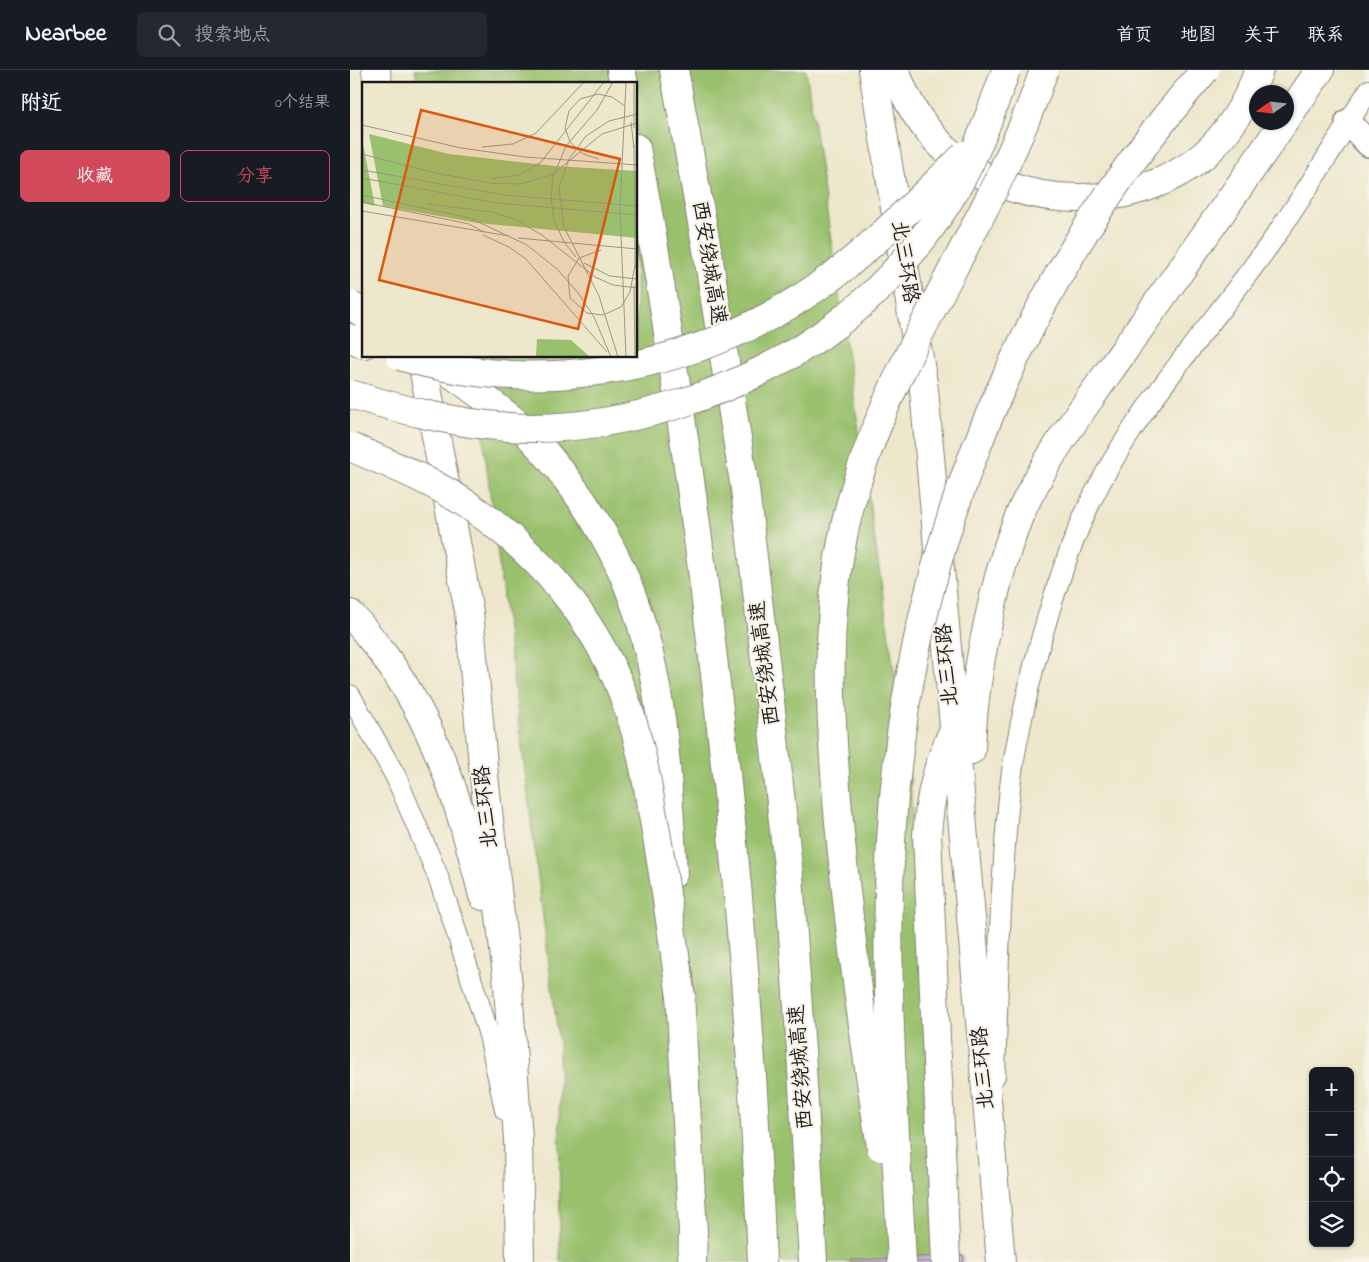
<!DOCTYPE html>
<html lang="zh">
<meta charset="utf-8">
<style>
body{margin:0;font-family:"Indie Flower","LXGW WenKai TC",sans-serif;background:#242831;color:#f1f3f6}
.controls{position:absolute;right:15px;bottom:15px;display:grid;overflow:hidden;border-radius:8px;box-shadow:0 1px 4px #0004}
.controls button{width:45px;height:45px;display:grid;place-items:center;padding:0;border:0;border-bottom:1px solid #363941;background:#171b24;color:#f1f3f6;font:25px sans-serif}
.compass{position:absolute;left:899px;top:15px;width:45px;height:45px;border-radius:50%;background:#171b24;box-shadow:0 1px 4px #0004;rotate:256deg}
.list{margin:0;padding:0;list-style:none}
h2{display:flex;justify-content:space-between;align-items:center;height:65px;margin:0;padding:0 20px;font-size:21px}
h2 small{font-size:16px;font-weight:400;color:#9ea1a6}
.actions{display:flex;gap:10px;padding:15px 20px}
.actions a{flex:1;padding:11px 0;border:1px solid #d1495b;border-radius:8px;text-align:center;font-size:18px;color:#d1495b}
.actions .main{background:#d1495b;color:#fff}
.icon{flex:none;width:28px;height:28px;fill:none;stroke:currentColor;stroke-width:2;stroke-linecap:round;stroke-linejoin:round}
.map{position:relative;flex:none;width:1019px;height:1192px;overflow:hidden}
header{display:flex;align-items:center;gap:30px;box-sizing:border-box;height:70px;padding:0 25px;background:#171b24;border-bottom:1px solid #363941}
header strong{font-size:24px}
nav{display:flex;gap:28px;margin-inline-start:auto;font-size:18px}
.search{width:350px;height:45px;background:#242831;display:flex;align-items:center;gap:12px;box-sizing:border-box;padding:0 18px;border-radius:8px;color:#9ea1a6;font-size:19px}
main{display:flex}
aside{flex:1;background:#171b24}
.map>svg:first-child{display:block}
.green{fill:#99c06c;stroke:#5a6e44}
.building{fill:#c8a2db}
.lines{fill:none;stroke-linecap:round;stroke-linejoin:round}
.minor-casing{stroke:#848274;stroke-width:22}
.tertiary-casing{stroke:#848274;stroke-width:28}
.trunk-casing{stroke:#848274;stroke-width:30}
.motorway-casing{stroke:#848274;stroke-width:30}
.minor{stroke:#fff;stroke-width:20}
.tertiary{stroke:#fff;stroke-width:25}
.trunk{stroke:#fff;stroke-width:28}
.motorway{stroke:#fff;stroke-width:28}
.motorway-bridge-casing{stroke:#848274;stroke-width:30;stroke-linecap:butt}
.motorway-bridge{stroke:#fff;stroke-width:28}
.labels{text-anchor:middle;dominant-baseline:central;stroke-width:4.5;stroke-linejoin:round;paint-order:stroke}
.street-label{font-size:21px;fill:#1c1c1c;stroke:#f7f3e8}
.inset-road{fill:none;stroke:#999686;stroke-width:1}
.view{fill:#de560d;fill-opacity:0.15;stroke:#de560d;stroke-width:2.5}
.inset-edge{fill:none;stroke:#1c1c1c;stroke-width:2.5}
</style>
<header>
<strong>Nearbee</strong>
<div class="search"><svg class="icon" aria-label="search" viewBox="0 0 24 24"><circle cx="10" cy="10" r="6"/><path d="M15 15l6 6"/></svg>搜索地点</div>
<nav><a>首页</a><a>地图</a><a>关于</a><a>联系</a></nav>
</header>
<main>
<aside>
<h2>附近<small>0个结果</small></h2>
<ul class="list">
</ul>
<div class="actions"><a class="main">收藏</a><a>分享</a></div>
</aside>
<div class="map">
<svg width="1019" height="1192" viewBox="0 0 1019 1192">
<rect width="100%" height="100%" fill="#f7f3e8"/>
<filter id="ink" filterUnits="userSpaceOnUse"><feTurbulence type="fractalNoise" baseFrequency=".02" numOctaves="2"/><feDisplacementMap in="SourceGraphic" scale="10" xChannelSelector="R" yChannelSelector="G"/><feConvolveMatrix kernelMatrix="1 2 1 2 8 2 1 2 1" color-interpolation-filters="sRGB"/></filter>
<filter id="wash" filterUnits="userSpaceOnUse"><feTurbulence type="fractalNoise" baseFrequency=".0096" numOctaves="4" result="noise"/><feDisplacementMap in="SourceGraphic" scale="20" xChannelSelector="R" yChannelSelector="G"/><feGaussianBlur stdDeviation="1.12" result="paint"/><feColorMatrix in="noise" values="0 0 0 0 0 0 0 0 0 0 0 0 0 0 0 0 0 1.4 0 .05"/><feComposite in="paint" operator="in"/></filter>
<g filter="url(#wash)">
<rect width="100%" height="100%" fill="#ede7cc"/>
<!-- green -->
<path class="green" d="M 65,0 L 456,0 L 560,710 L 592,1192 L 210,1192 L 209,974 L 132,359 L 119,286 L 286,286 L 286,14 L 68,14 Z"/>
<g id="blocks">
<!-- building -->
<path class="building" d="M 613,1185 L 614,1192 L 501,1192 L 501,1190 Z"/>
</g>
</g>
<g filter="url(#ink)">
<use href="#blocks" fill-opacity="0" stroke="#848274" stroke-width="1"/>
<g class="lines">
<!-- minor casing -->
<g class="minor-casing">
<g id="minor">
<path d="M 0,625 L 46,707 L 87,804 L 103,851 L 139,965 L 155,1040"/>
<path d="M 645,1006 C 648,913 650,820 659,728 C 662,691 671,653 679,616 C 694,554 712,493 739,435 C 785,339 860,258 922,171 C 956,123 987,70 1019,20"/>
</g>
</g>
<!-- tertiary casing -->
<g class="tertiary-casing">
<path id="tertiary" d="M 998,52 L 1019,74"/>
</g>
<!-- trunk casing -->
<g class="trunk-casing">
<g id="trunk">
<path d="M 26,0 L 28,14"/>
<path d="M 523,0 L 574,320 L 621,847 L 651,1192"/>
<path d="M 545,0 C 556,32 575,62 601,84 C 669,142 786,143 854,85 C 880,62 897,32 909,0"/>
<path d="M 936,49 L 970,0"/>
<path d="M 71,286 L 119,542 L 134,706 L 158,915 L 168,1070 L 170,1192"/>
<path d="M 0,544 C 10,554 18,565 27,576 C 85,650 111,736 133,826"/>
<path d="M 621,680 C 622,643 627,608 634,572 C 643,528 653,485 670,444 C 696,386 736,334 773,282 C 827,205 881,129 934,52"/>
</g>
</g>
<!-- motorway casing -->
<g class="motorway-casing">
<g id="motorway">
<path d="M 271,0 L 274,14"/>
<path d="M 324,0 L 358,185 L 395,419 L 420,632 L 439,806 L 451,981 L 463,1192"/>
<path d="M 286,78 C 306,181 322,285 337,389 C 375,656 401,923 412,1192"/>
<path d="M 0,268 L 14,274"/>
<path d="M 86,293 C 109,309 131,325 153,342 C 161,349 170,354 176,362 C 214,401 248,449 271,499 C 314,594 317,701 323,804"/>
<path d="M 329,904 L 343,1163 L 342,1192"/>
<path d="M 596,1192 L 577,765 C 580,724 587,696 604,659"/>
</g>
</g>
<!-- minor -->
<use href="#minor" class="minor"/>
<!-- tertiary -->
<use href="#tertiary" class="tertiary"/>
<!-- trunk -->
<use href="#trunk" class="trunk"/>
<!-- motorway -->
<use href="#motorway" class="motorway"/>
<!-- motorway-bridge casing -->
<g class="motorway-bridge-casing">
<g id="motorway-bridge">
<path d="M 0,235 L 14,244"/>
<path d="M 50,286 C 198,330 361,297 484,205 C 531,169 573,125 615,85"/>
<path d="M 0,324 C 52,340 103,353 158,357 C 215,361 274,351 329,334 C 451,295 544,226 608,115 C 629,78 642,39 656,0"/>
<path d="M 0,377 C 43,395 90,414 128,442 C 191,487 242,547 271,619 C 287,658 295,699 302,740 C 314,802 322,865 331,927"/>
<path d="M 531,1077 C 514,969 499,861 489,752 C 479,642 472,529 504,422 C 548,272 645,147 694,0"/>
<path d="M 552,1192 C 545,1052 533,911 541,771 C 555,489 669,212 855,0"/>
</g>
</g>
<!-- motorway-bridge -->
<use href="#motorway-bridge" class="motorway-bridge"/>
</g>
</g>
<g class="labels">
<!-- street labels -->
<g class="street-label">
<text transform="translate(554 192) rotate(81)">北三环路</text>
<text transform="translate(358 193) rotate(81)">西安绕城高速</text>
<text transform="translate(416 593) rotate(-97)">西安绕城高速</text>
<text transform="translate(598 595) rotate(-95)">北三环路</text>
<text transform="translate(137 737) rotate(-96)">北三环路</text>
<text transform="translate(452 997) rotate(-94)">西安绕城高速</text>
<text transform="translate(634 998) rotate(-95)">北三环路</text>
</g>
</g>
<!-- overview -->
<g transform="translate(12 12)">
<rect width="275" height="275" fill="#ede7cc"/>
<path d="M 7,52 L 87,72 L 193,84 L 275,89 L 275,156 L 116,141 L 21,124 ZM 0,57 L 13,124 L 0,121 ZM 175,257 L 209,258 L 228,275 L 174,275 Z" fill="#99c06c"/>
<path class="inset-road" d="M 269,40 L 272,66M 0,43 L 99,66 L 163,75 L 275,83M 272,46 L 272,0M 272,63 L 273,186M 120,65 L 151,62 L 174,51 L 222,0M 0,72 L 73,91 L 128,101 L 159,102 L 191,92 L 240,52 L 275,41M 237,77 L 221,72 L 208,60 L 203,46 L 207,29 L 218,17 L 236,12 L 250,15 L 263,24M 0,88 L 142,113 L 275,124M 0,96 L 135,121 L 275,133M 128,97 L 157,93 L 179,80 L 242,0M 0,113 L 108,136 L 165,163 L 195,187 L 217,212 L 232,235 L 249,275M 0,120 L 107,142 L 122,150M 66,122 L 130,130 L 152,137 L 180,153 L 233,195 L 251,203 L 275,206M 0,129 L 147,154M 121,153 L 147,165 L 164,177 L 245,270M 156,156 L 275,167M 239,168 L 217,176 L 206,194 L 208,216 L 225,231 L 241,233 L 259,225 L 268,210 L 273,183M 214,175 L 202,160 L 192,138 L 189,115 L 191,95 L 204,64 L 235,28 L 251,0M 222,181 L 248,194 L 275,197M 272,203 L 273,275M 256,275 L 237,214 L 202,145 L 197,106 L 207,77 L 224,54 L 247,39 L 275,32M 264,275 L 258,127 L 264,0"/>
<path class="view" d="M 59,28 L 258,77 L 216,247 L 17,198 Z"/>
<rect width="275" height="275" class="inset-edge"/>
</g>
</svg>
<div class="controls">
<button>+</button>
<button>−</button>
<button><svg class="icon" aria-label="locate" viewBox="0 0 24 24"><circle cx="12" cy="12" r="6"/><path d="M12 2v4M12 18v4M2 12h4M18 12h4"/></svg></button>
<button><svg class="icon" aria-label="layers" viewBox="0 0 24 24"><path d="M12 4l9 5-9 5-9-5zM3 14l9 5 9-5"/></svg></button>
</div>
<svg class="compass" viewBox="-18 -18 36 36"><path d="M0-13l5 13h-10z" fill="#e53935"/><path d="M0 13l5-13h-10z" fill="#9ea1a6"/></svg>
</div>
</main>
